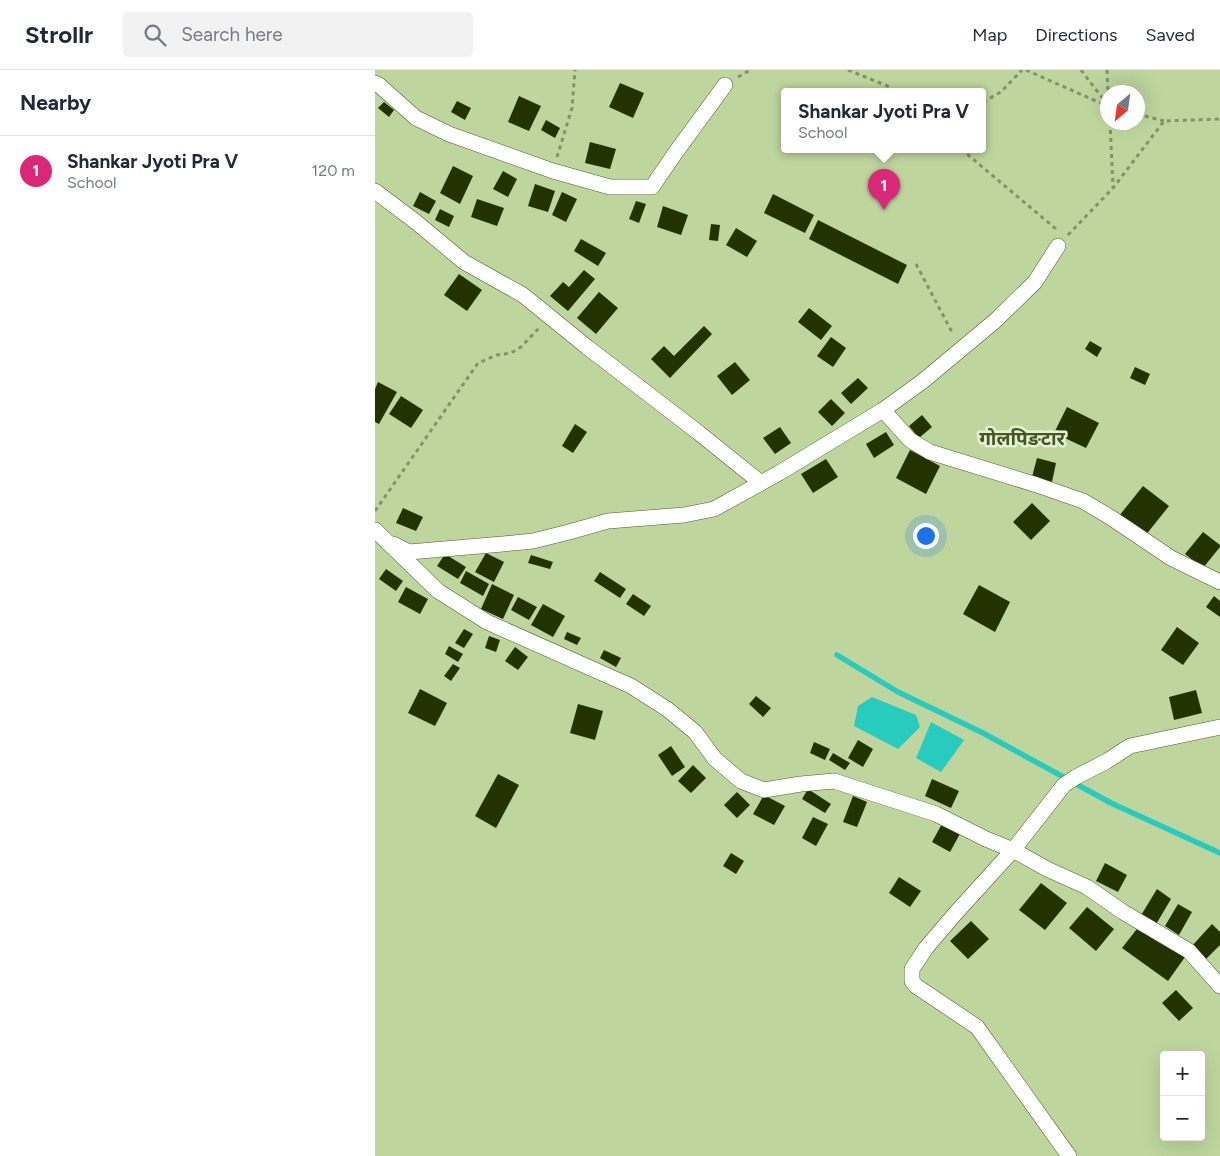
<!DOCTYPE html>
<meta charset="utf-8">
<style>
body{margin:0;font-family:Figtree,"Noto Sans Devanagari",sans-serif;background:#f2f2f3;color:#1f2937}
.controls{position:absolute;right:15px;bottom:15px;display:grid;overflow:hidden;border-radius:5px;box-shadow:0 5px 20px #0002}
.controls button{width:45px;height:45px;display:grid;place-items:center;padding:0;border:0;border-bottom:1px solid #e0e1e3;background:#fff;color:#1f2937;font:25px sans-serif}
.compass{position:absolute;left:725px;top:15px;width:45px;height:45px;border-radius:50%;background:#fff;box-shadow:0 5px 20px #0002;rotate:209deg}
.you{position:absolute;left:550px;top:465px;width:18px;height:18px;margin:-12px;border:4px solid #fff;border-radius:50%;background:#1a73e8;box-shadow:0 0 0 8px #1a73e833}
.badge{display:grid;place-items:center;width:32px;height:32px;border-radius:50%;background:#db2777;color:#fff;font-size:16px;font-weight:700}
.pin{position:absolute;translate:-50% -41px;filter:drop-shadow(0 1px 2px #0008)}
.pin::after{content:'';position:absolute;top:26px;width:18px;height:15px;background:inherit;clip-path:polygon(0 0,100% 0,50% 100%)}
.popup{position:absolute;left:406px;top:18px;width:205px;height:65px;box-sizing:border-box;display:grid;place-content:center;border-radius:5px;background:#fff;filter:drop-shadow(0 1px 4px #0005);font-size:16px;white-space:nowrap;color:#747a83}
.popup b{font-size:19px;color:#1f2937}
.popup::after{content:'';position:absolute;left:50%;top:100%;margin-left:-10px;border:10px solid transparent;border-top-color:#fff}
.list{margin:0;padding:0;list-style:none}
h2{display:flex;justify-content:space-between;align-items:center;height:65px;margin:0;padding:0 20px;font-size:21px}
h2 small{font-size:16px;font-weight:400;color:#747a83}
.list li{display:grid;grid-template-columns:32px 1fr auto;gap:15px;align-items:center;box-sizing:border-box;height:70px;padding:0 20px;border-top:1px solid #e0e1e3}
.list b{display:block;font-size:19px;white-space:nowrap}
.list p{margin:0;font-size:16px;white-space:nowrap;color:#747a83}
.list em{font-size:16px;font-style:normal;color:#747a83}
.icon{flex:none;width:28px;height:28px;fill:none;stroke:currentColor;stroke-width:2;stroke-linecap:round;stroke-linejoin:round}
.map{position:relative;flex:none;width:845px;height:1086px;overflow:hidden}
header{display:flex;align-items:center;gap:30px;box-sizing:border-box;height:70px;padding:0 25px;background:#fff;border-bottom:1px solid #e0e1e3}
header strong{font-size:24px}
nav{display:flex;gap:28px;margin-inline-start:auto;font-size:18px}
.search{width:350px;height:45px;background:#f2f2f3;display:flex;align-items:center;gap:12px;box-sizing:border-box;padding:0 18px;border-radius:5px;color:#747a83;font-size:19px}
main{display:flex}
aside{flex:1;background:#fff}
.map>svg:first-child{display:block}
.water{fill:#28ccbe}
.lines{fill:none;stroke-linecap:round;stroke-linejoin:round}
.stream{stroke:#28ccbe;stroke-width:5.5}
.building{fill:#233300}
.street-casing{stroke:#4a5d2b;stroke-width:16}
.path{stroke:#82936a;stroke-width:3;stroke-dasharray:4 4;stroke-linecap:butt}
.street{stroke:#fff;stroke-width:15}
.labels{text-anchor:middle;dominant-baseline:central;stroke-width:5;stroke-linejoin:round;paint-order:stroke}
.district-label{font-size:19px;font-weight:bold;fill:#455725;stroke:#e5f1d5}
</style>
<header>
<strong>Strollr</strong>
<div class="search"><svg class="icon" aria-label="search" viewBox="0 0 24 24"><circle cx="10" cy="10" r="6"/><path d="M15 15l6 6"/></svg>Search here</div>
<nav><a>Map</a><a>Directions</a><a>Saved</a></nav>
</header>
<main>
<aside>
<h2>Nearby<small></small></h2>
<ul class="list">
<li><span class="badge">1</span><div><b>Shankar Jyoti Pra V</b><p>School</p></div><em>120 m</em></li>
</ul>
</aside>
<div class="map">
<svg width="845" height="1086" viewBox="0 0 845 1086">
<rect width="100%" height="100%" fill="#bed59e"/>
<!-- water -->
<g class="water">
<path d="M 497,627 L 541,645 L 545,657 L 523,679 L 479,656 L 483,636 Z"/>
<path d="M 556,652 L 589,670 L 566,702 L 541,688 Z"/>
</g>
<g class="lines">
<!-- stream -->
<path class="stream" d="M 462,585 L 523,622 L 608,663 L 736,733 L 845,783"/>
</g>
<!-- building -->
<g class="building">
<path d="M 245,13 L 269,23 L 258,48 L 234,37 Z"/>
<path d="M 144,26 L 166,36 L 154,61 L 133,52 Z"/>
<path d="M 82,31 L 96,38 L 90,50 L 76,42 Z"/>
<path d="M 9,32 L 19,40 L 14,47 L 3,38 Z"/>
<path d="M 171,50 L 185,58 L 180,68 L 166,60 Z"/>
<path d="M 215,72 L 241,79 L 235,99 L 210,93 Z"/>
<path d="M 78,96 L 98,106 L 85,134 L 65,123 Z"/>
<path d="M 128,101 L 142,109 L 133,127 L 118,119 Z"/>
<path d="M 160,114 L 180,121 L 173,142 L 153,136 Z"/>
<path d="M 45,122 L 61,131 L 54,144 L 38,136 Z"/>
<path d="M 187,122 L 202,129 L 191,152 L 177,145 Z"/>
<path d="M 398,124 L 439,145 L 430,163 L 389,143 Z"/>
<path d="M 102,129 L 129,138 L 122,156 L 96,147 Z"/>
<path d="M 261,131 L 271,134 L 264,153 L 254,149 Z"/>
<path d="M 288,136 L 313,145 L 306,165 L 282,157 Z"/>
<path d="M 65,139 L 79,146 L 74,157 L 60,150 Z"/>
<path d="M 443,150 L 532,195 L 523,214 L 434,169 Z"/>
<path d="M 336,154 L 345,155 L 343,171 L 334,170 Z"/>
<path d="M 361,158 L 382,171 L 372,187 L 351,175 Z"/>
<path d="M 206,169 L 231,183 L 223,196 L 199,181 Z"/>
<path d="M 209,200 L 220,209 L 193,241 L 175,226 L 188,212 L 194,217 Z"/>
<path d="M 84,204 L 107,220 L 92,241 L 69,225 Z"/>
<path d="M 224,222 L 243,238 L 221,264 L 202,248 Z"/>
<path d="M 434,238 L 457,256 L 446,270 L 423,252 Z"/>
<path d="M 329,256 L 337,264 L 295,308 L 276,289 L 289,276 L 299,286 Z"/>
<path d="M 456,267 L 471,278 L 458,297 L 442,286 Z"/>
<path d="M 715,271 L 727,278 L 722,287 L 710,279 Z"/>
<path d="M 360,292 L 375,310 L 357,325 L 342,306 Z"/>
<path d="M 760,297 L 775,304 L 770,315 L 755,308 Z"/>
<path d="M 483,308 L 493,318 L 476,334 L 466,323 Z"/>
<path d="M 3,312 L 22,322 L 4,354 L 0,352 L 0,319 Z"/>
<path d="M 26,326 L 48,340 L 36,358 L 14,344 Z"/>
<path d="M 456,329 L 470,343 L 457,356 L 443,342 Z"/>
<path d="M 692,337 L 724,353 L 711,378 L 679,363 Z"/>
<path d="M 547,345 L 557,357 L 544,368 L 534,356 Z"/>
<path d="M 200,354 L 212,362 L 198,383 L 187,376 Z"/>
<path d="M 405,357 L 416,373 L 400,384 L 388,368 Z"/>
<path d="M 511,362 L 519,375 L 499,388 L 491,374 Z"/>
<path d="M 535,380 L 565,396 L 551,424 L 521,408 Z"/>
<path d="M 662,388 L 681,393 L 677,412 L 657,407 Z"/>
<path d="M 451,389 L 463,407 L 438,423 L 426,404 Z"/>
<path d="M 768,416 L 794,436 L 770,466 L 744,446 Z"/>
<path d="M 657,433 L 675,451 L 656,470 L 638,452 Z"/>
<path d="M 28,438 L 48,447 L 41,461 L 21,453 Z"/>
<path d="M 828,462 L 845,475 L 845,477 L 828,498 L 810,484 Z"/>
<path d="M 111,483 L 129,492 L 119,512 L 100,502 Z"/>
<path d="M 70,484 L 91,497 L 83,509 L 62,496 Z"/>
<path d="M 156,485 L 178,492 L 175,499 L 153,493 Z"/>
<path d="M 11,499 L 28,511 L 21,521 L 4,509 Z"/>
<path d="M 91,501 L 114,514 L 108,526 L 85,513 Z"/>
<path d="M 225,502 L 251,519 L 245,528 L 219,511 Z"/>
<path d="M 117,514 L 139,525 L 128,549 L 106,539 Z"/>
<path d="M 604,515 L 635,532 L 620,562 L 588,544 Z"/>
<path d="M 31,517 L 53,529 L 45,544 L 23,532 Z"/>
<path d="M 258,524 L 276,536 L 269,546 L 251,534 Z"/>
<path d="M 839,526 L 845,531 L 845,547 L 831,537 Z"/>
<path d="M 143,527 L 162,537 L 154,550 L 136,540 Z"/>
<path d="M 168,534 L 190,546 L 178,567 L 156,555 Z"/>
<path d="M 802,557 L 824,573 L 808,595 L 786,580 Z"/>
<path d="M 89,559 L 98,564 L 89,578 L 80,573 Z"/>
<path d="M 192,562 L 206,568 L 202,575 L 189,569 Z"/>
<path d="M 114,566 L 125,570 L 121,582 L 110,578 Z"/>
<path d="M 74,576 L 88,584 L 83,592 L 70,584 Z"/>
<path d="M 140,577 L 153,587 L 143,600 L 130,591 Z"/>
<path d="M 229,580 L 246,588 L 241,597 L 225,588 Z"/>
<path d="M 78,594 L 85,598 L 76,611 L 69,606 Z"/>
<path d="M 45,619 L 72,633 L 60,656 L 33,643 Z"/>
<path d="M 821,620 L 827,643 L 799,650 L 794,627 Z"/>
<path d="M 381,626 L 396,638 L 388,647 L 374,634 Z"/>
<path d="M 203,634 L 228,641 L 220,670 L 195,663 Z"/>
<path d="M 483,670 L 498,679 L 488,697 L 473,688 Z"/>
<path d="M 439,672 L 455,679 L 450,690 L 435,683 Z"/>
<path d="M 296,676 L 310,697 L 297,706 L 283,685 Z"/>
<path d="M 458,683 L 475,693 L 470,700 L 454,690 Z"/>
<path d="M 318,695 L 331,708 L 316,723 L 303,711 Z"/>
<path d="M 123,704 L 144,715 L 121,758 L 100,746 Z"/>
<path d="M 557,709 L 584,721 L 576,738 L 550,726 Z"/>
<path d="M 433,719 L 456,734 L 450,743 L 427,729 Z"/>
<path d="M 362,722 L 375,735 L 362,748 L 349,735 Z"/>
<path d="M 389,725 L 410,736 L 399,755 L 378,744 Z"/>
<path d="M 478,726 L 492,732 L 482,757 L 468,752 Z"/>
<path d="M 438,747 L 453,754 L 441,776 L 427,768 Z"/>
<path d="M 568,752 L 586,762 L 575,782 L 557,772 Z"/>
<path d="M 356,783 L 369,791 L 361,804 L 348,796 Z"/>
<path d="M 730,793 L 752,805 L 743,822 L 721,811 Z"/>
<path d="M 524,807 L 546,821 L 535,837 L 514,823 Z"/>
<path d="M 666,813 L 692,833 L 670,860 L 644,840 Z"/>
<path d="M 782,819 L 796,829 L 780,856 L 765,847 Z"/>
<path d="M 803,834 L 817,842 L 804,865 L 790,856 Z"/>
<path d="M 712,837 L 739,859 L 721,881 L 694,858 Z"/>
<path d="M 596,851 L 614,869 L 593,889 L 575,871 Z"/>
<path d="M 837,854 L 845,862 L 845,875 L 830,890 L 816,877 Z"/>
<path d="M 765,855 L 810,887 L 793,911 L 747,878 Z"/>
<path d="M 801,920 L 818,938 L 804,951 L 787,933 Z"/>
</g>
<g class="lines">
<!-- street casing -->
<g class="street-casing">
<g id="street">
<path d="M 0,13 L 4,15 L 41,48 L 74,64 L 178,101 L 235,117 L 277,117 L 301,82 L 350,15"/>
<path d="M 0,121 L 41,152 L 89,192 L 148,225 L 212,277 L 324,363 L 386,413"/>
<path d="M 508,340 L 535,370 L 555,382 L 662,415 L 708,431 L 735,447 L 796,488 L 845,512"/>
<path d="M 0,460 L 63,521 L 112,552 L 256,616 L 292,639 L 320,662 L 340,689 L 366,711 L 389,720 L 426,714 L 459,711 L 561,744 L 611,769 L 638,780 L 672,799 L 712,817 L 748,842 L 814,881 L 845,916"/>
<path d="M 18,474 L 34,482 L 128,474 L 158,471 L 194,462 L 233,451 L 309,445 L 339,439 L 404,403 L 508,340 L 548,311 L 620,251 L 660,212 L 683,176"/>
<path d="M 694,1086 L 602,957 L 541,916 L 537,911 L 537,899 L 551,878 L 579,845 L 638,780 L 689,715 L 701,707 L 732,691 L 755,676 L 845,657"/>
</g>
</g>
<!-- path -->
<g class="path">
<path d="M 473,0 L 515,17 L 517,21"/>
<path d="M 651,0 L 732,36"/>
<path d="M 706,0 L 732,34"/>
<path d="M 732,0 L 733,22"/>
<path d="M 363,7 L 375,0"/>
<path d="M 608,32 L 626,22 L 647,0"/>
<path d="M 762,44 L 789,51"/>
<path d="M 735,52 L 738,117"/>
<path d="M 586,79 L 681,159"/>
<path d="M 182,87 L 197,38 L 200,0"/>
<path d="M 693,165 L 738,118 L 789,51 L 845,49"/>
<path d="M 541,194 L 578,264"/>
<path d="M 0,441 L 103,293 L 122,285 L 136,283 L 146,277 L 164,258"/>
</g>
<!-- street -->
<use href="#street" class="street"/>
</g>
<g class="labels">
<!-- district labels -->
<g class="district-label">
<text x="647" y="368">गोलपिङटार</text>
</g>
</g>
</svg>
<div class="controls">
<button>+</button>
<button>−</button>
</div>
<svg class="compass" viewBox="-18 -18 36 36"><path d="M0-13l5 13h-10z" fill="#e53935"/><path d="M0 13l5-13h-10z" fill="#747a83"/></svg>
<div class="you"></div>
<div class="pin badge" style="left:509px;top:140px">1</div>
<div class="popup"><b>Shankar Jyoti Pra V</b>School</div>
</div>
</main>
